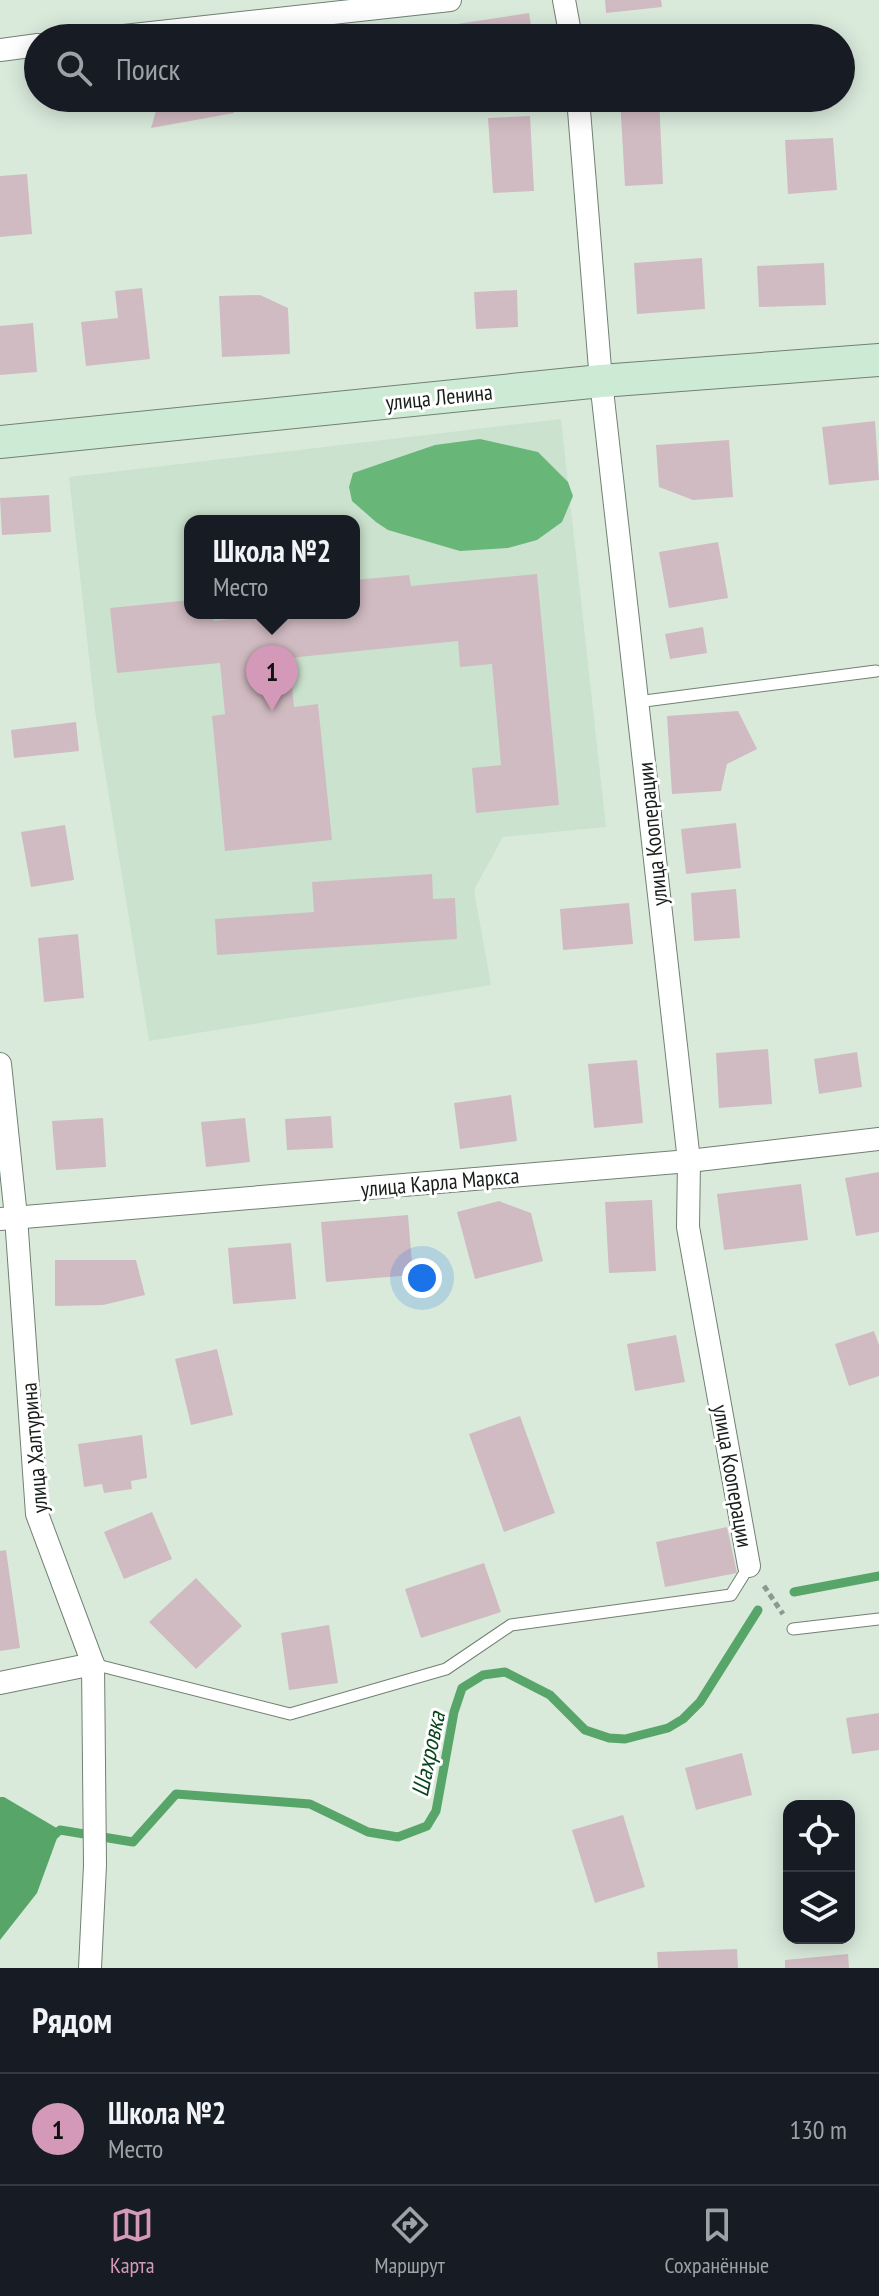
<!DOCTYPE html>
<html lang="ru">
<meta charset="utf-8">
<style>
body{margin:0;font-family:"PT Sans Narrow",sans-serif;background:#20242c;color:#f1f3f6}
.controls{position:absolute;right:24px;bottom:24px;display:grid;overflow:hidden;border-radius:16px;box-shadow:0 4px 20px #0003}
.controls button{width:72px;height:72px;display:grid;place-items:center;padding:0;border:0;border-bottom:2px solid #363941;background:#171b24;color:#f1f3f6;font:40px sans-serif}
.you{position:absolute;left:422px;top:1278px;width:28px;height:28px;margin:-20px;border:6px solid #fff;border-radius:50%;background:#1a73e8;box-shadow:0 0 0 12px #1a73e833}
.badge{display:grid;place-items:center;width:52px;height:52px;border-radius:50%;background:#d499b8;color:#111;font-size:26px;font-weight:700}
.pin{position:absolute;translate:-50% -66px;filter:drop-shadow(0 2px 4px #0008)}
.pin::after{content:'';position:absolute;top:42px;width:28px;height:24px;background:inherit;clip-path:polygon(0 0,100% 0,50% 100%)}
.popup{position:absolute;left:184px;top:515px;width:176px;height:104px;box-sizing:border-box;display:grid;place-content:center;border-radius:16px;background:#171b24;filter:drop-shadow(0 2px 6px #0005);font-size:26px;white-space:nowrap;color:#9ea1a6}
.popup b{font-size:30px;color:#f1f3f6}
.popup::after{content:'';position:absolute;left:50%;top:100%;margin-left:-16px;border:16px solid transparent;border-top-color:#171b24}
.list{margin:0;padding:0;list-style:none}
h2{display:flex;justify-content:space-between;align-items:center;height:104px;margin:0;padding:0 32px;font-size:34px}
h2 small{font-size:26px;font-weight:400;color:#9ea1a6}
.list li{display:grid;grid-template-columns:52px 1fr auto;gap:24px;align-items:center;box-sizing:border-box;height:112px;padding:0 32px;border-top:2px solid #363941}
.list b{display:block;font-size:30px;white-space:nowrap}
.list p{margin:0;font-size:26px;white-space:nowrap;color:#9ea1a6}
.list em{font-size:26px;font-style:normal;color:#9ea1a6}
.icon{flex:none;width:44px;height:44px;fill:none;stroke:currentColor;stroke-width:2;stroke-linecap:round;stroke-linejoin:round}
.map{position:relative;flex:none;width:879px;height:1968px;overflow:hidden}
.search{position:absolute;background:#171b24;box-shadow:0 4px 20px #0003;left:24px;right:24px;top:24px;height:88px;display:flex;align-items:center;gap:20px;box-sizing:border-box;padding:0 28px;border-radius:44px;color:#9ea1a6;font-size:30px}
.sheet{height:216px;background:#171b24}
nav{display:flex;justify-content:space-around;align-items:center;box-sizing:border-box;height:112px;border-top:2px solid #363941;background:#171b24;font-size:22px;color:#9ea1a6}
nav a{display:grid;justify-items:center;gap:4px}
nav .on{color:#d499b8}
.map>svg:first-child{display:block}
.built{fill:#cbe3ce;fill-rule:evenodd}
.forest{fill:#68b678}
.water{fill:#57a568}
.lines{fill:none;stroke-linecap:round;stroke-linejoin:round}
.stream{stroke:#57a568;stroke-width:9}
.building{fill:#d1bbc2}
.lane-casing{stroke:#718073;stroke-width:13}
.street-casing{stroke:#718073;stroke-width:24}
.secondary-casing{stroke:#718073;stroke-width:34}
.path{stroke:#8d998e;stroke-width:5;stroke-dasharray:6 4;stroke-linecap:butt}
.lane{stroke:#fff;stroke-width:11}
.street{stroke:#fff;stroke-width:22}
.secondary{stroke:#cdead4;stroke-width:32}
.labels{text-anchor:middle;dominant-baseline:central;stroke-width:6;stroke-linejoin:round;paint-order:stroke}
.street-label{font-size:22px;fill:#181e19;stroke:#fff}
.water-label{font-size:24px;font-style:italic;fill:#09451d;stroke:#fff}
</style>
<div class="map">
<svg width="879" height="1968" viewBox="0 0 879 1968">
<rect width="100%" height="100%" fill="#d9eadb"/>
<!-- built -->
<path class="built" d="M 561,419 L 606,827 L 503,837 L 474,890 L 491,985 L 149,1041 L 95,711 L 69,477 ZM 190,521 L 354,521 L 354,613 L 190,613 Z"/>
<!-- forest -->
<path class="forest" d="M 480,439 L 538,452 L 568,482 L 573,496 L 562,522 L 537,540 L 508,548 L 460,551 L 388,530 L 376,522 L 352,501 L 349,487 L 353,473 L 435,445 Z"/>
<!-- water -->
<path class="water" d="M 0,1797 L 4,1797 L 60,1830 L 37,1893 L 0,1940 Z"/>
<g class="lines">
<!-- stream -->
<g class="stream">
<path d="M 794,1592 L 879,1576"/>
<path d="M 51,1838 L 60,1830 L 133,1842 L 176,1794 L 310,1804 L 368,1832 L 398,1837 L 427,1826 L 436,1811 L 454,1712 L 462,1688 L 483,1675 L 505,1672 L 550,1695 L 585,1730 L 609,1738 L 625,1739 L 668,1728 L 683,1719 L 700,1702 L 758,1610"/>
</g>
</g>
<!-- building -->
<g class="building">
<path d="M 605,0 L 661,0 L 662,7 L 606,13 Z"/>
<path d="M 529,13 L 533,38 L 446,38 L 444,26 Z"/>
<path d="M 758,30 L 759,38 L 699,38 L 698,34 Z"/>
<path d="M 157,98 L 232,98 L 234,113 L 151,128 L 158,104 Z"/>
<path d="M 620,98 L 659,98 L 663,184 L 625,186 Z"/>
<path d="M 530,116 L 534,191 L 493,193 L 488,118 Z"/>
<path d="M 833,138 L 837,190 L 788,194 L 785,140 Z"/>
<path d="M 27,174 L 32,234 L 0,237 L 0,176 Z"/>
<path d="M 702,258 L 705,309 L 637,314 L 634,263 Z"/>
<path d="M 824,263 L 826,305 L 759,307 L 757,266 Z"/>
<path d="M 142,288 L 150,359 L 86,366 L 81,322 L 118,318 L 115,291 Z"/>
<path d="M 517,290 L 518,327 L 476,329 L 474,292 Z"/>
<path d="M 260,295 L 288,308 L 290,354 L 222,357 L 219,296 Z"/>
<path d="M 33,323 L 37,372 L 0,375 L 0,326 Z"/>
<path d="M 875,421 L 879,480 L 829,485 L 822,427 Z"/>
<path d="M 729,440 L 733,497 L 693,500 L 659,487 L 656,445 Z"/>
<path d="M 49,495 L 51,532 L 2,535 L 0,498 Z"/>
<path d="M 718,542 L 728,598 L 669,608 L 659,552 Z"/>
<path d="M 537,574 L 559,805 L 476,813 L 472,768 L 501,765 L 492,664 L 460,667 L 458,641 L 289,658 L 294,707 L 318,704 L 332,840 L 225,851 L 212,716 L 225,714 L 220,663 L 117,673 L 110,608 L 190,600 L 190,613 L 213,613 L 214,621 L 283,613 L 354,613 L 354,580 L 409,575 L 411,586 Z"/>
<path d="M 703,627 L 707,653 L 670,659 L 665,634 Z"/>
<path d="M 738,711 L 757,749 L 727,764 L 721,791 L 672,794 L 667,716 Z"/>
<path d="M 76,722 L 79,751 L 14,758 L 11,730 Z"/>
<path d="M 736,823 L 741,868 L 686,874 L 681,829 Z"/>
<path d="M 65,825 L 74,880 L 31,887 L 21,832 Z"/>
<path d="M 432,874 L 433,899 L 455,898 L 457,939 L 217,955 L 215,919 L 314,912 L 312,882 Z"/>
<path d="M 736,889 L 740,938 L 694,941 L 691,893 Z"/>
<path d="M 629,903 L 633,944 L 563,950 L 560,909 Z"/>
<path d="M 78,934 L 84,998 L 44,1002 L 38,938 Z"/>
<path d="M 768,1049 L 772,1104 L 719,1108 L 716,1053 Z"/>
<path d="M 857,1052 L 862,1087 L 819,1094 L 814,1059 Z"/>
<path d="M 637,1060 L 643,1123 L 594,1128 L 588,1064 Z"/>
<path d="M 511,1095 L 517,1141 L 460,1149 L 454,1103 Z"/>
<path d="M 331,1116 L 333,1148 L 287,1150 L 285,1119 Z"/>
<path d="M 103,1118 L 106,1167 L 56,1170 L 52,1121 Z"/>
<path d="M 245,1118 L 250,1162 L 206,1167 L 201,1122 Z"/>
<path d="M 879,1172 L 879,1232 L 856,1236 L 845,1178 Z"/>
<path d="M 801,1184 L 808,1240 L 724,1250 L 717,1194 Z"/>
<path d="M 652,1200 L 656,1271 L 609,1273 L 605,1202 Z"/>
<path d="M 499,1201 L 531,1213 L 543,1261 L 475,1279 L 457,1212 Z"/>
<path d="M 408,1215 L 413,1275 L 326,1282 L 321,1222 Z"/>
<path d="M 291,1243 L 296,1299 L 233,1304 L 228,1248 Z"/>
<path d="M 55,1260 L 136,1260 L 145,1295 L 103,1305 L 55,1306 Z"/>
<path d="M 874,1331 L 879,1345 L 879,1376 L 849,1386 L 835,1344 Z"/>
<path d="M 676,1335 L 685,1382 L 635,1391 L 627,1344 Z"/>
<path d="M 217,1349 L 233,1415 L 191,1425 L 175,1359 Z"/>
<path d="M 520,1416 L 555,1513 L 504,1532 L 469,1434 Z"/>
<path d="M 142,1435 L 147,1478 L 131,1481 L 132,1489 L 104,1493 L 102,1484 L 84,1487 L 78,1444 Z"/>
<path d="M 152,1512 L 172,1559 L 124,1579 L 104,1532 Z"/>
<path d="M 727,1527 L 737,1573 L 665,1587 L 656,1542 Z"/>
<path d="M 6,1550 L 20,1648 L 0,1651 L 0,1551 Z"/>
<path d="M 484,1563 L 501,1612 L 421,1638 L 405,1589 Z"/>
<path d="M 196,1578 L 242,1626 L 196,1669 L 149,1622 Z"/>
<path d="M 329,1625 L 338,1683 L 289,1690 L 281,1633 Z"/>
<path d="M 879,1713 L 879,1750 L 852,1754 L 846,1718 Z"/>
<path d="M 742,1753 L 752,1795 L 696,1810 L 685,1768 Z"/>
<path d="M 623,1815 L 645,1887 L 595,1903 L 572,1830 Z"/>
<path d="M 737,1949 L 738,1968 L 658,1968 L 657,1952 Z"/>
<path d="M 848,1954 L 849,1968 L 785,1968 L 785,1960 Z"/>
</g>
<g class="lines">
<!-- lane casing -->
<g class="lane-casing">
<g id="lane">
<path d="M 637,702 L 876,671"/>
<path d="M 793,1629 L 879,1619"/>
<path d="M 93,1664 L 290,1714 L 446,1669 L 511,1625 L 731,1595 L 749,1566"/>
</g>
</g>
<!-- street casing -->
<g class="street-casing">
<g id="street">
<path d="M 564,0 L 571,38"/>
<path d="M 106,38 L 450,0"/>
<path d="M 0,50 L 38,45"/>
<path d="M 578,98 L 601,381 L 689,1161 L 688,1227 L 749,1566"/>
<path d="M 0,1064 L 16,1217 L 37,1514 L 93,1664 L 95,1865 L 90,1968"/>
<path d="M 0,1219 L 689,1161 L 879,1139"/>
<path d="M 0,1683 L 93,1664"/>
</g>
</g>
<!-- secondary casing -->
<g class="secondary-casing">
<path id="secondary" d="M 0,442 L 601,381 L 879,360"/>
</g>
<!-- path -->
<path class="path" d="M 764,1586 L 783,1614"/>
<!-- lane -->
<use href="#lane" class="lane"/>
<!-- street -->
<use href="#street" class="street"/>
<!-- secondary -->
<use href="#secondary" class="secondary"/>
</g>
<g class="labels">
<!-- street labels -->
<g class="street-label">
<text transform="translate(439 397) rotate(-6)">улица Ленина</text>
<text transform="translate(652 834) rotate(-96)">улица Кооперации</text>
<text transform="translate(440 1182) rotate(-5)">улица Карла Маркса</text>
<text transform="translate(34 1448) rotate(-95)">улица Халтурина</text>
<text transform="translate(733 1476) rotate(80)">улица Кооперации</text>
</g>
<!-- water labels -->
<g class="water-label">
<text transform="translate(428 1754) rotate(-78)">Шахровка</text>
</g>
</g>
</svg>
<div class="controls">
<button><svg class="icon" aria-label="locate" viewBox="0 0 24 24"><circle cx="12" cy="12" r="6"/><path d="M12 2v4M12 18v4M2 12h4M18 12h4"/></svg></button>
<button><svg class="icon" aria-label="layers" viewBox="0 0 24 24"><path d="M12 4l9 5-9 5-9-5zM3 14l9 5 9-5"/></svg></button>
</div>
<div class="you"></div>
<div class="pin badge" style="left:272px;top:711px">1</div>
<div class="popup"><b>Школа №2</b>Место</div>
<div class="search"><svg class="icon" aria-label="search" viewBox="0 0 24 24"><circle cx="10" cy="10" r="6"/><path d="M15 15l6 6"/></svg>Поиск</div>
</div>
<section class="sheet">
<h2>Рядом<small></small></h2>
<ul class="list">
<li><span class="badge">1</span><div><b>Школа №2</b><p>Место</p></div><em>130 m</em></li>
</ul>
</section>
<nav>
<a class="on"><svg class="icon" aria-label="map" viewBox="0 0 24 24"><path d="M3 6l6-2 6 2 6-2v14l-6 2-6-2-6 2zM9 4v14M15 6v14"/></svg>Карта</a>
<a><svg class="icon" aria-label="directions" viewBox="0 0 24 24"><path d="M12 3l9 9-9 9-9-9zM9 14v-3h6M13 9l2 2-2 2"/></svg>Маршрут</a>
<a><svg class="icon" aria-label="saved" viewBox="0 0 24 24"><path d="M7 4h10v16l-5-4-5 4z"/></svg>Сохранённые</a>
</nav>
